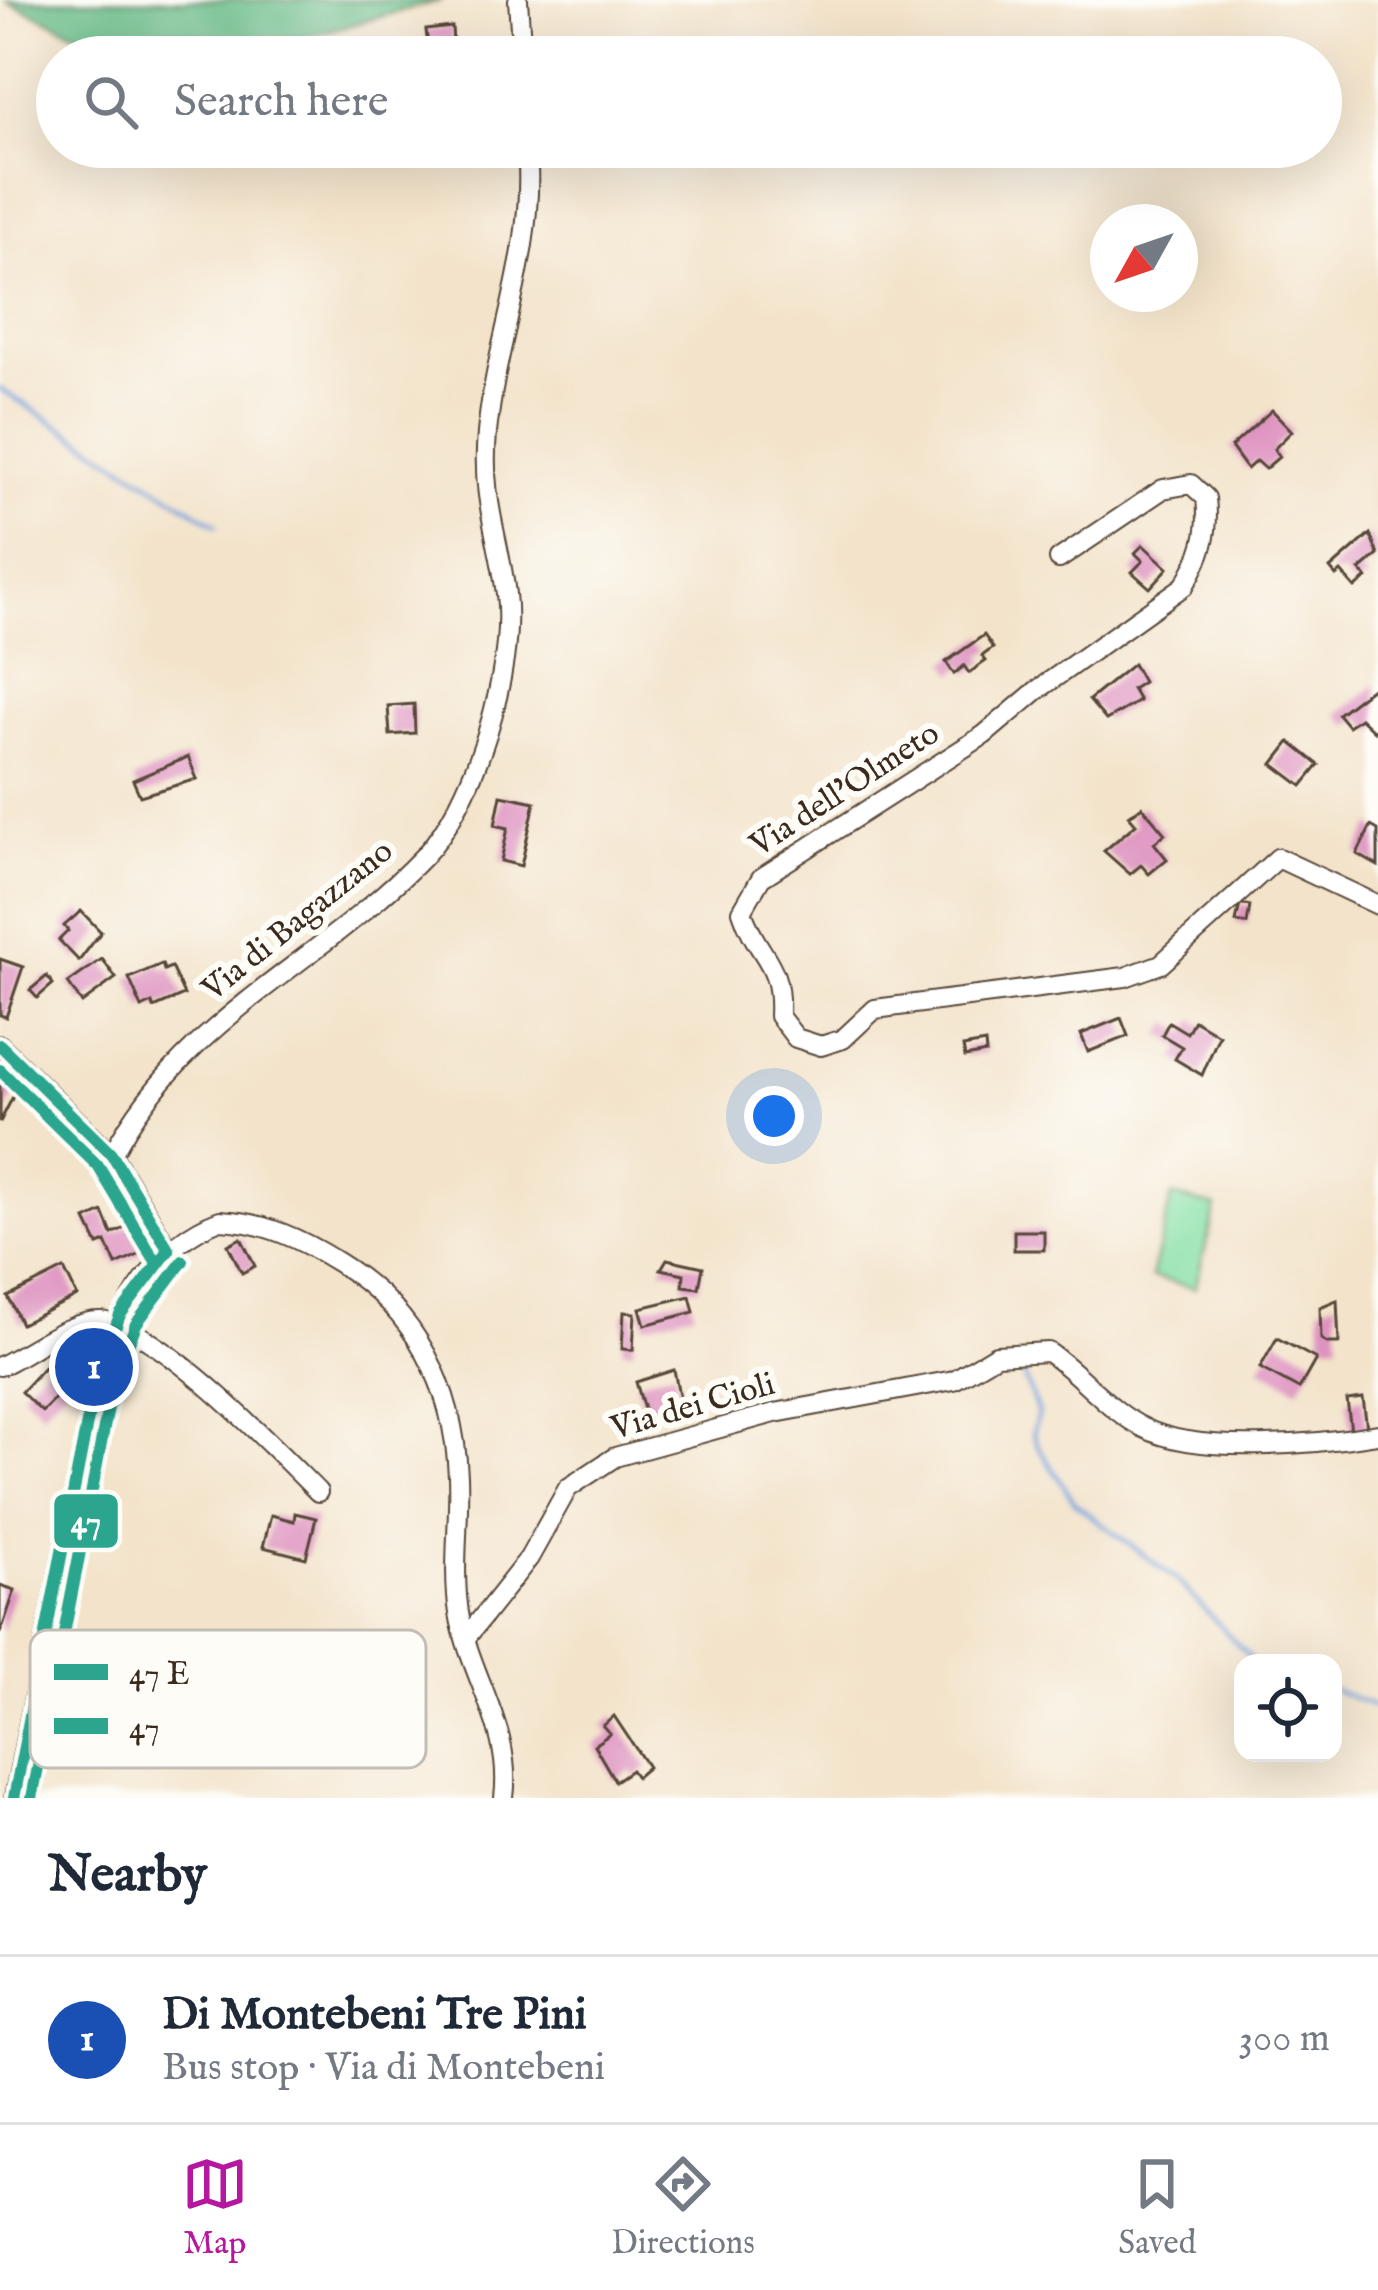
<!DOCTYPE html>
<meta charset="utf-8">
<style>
body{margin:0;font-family:"IM FELL English",serif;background:#f2f2f3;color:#1f2937}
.controls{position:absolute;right:36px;bottom:36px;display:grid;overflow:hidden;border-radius:24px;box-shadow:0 12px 48px #0002}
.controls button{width:108px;height:108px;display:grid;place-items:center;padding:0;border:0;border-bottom:3px solid #e0e1e3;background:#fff;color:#1f2937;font:60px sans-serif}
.compass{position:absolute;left:1090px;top:204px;width:108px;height:108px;border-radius:50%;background:#fff;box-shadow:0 12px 48px #0002;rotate:230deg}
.you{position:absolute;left:774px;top:1116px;width:42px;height:42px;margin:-30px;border:9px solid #fff;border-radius:50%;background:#1a73e8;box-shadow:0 0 0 18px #1a73e833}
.badge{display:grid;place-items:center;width:78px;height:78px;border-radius:50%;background:#b5179e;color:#fff;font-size:39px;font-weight:700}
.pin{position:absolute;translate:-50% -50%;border:6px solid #fff;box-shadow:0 3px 12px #0006}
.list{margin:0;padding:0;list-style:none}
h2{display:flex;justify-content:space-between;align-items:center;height:156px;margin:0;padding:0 48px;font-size:51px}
h2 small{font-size:39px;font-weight:400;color:#747a83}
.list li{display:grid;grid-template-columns:78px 1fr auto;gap:36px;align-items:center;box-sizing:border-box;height:168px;padding:0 48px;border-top:3px solid #e0e1e3}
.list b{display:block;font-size:45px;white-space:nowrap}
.list p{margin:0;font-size:39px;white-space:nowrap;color:#747a83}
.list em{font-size:39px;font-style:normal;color:#747a83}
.icon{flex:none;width:66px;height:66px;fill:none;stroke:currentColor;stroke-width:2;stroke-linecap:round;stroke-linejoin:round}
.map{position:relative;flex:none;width:1378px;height:1798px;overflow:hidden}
.search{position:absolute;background:#fff;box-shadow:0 12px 48px #0002;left:36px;right:36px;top:36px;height:132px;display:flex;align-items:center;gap:30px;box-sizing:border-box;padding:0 42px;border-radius:66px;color:#747a83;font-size:45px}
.sheet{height:324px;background:#fff}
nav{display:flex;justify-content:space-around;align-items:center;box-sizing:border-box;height:168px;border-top:3px solid #e0e1e3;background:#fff;font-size:33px;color:#747a83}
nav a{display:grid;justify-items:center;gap:6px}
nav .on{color:#b5179e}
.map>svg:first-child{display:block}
.green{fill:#85e0a6;stroke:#608562;stroke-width:3}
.forest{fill:#6cbe8b;stroke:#547454;stroke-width:3}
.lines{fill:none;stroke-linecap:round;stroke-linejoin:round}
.stream{stroke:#6f9fd9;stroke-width:4.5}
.building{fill:#de92c0}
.minor-casing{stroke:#574638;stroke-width:22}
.minor{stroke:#fff;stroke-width:18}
.bus-1-casing{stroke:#fdfcf7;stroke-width:21}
.bus-2-casing{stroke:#fdfcf7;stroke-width:21}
.bus-1{stroke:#2ba58e;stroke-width:12}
.bus-2{stroke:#2ba58e;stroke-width:12}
.labels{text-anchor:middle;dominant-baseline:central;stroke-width:12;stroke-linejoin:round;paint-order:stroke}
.street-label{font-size:33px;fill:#3b2a1e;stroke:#fdfcf7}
.key{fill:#fdfcf7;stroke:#c3bdb6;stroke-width:3}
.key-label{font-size:33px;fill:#3b2a1e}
.line-badge{stroke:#fdfcf7;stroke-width:4.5}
.badge-label{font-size:33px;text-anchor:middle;font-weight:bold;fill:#fff}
</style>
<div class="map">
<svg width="1378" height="1798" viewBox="0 0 1378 1798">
<rect width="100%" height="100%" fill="#fdfcf7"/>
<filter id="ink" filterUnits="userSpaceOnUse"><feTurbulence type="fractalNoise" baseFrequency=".00833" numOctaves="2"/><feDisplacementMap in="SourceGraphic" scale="24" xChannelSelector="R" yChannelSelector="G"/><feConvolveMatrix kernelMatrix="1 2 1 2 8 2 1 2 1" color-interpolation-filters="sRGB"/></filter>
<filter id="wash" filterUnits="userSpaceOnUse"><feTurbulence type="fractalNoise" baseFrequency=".004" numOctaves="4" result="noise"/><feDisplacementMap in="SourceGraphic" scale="48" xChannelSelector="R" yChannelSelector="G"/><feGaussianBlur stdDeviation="2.7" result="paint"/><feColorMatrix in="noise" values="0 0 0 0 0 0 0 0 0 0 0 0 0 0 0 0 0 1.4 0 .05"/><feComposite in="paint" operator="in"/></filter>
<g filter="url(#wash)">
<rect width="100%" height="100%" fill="#f3e3ca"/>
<!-- green -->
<path class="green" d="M 1172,1196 L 1216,1207 L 1195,1288 L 1151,1277 Z"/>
<!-- forest -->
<path class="forest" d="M 4,0 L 443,0 L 298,39 L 147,57 L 130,57 Z"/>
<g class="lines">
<!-- stream -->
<g class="stream">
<path d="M 0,389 L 217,525"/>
<path d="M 1017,1358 L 1038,1413 L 1033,1432 L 1037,1445 L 1076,1504 L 1177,1580 L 1255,1663"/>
<path d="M 1333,1690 L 1378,1708"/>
</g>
</g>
<g id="blocks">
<!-- building -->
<g class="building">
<path d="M 452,27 L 453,43 L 428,46 L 426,30 Z"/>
<path d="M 1272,410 L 1292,431 L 1274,449 L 1279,457 L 1265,469 L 1256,461 L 1247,469 L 1231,447 Z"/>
<path d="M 1370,534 L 1378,555 L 1360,570 L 1367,578 L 1355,588 L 1341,572 L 1336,576 L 1330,569 Z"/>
<path d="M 1143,545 L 1168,568 L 1150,588 L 1132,572 L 1143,561 L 1135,553 Z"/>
<path d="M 984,635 L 993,648 L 982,656 L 986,661 L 969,673 L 964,666 L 954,674 L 946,662 Z"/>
<path d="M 1133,664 L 1143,682 L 1132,689 L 1139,701 L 1106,720 L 1089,700 Z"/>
<path d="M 1376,685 L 1378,726 L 1374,731 L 1360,718 L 1348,726 L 1338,714 Z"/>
<path d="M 414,704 L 415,733 L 390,735 L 388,706 Z"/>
<path d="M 1290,742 L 1319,765 L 1302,786 L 1273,764 Z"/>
<path d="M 188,757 L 197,779 L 140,796 L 133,780 Z"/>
<path d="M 501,795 L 535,802 L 521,866 L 501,861 L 508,828 L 495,825 Z"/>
<path d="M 1142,806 L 1165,834 L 1154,843 L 1167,859 L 1149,874 L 1141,865 L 1130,874 L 1104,851 L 1136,824 L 1129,816 Z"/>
<path d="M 1371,826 L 1378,830 L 1378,866 L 1357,854 Z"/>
<path d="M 1240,904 L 1250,906 L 1247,924 L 1236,922 Z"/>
<path d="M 81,911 L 101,932 L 79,961 L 59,940 L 68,931 L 64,926 Z"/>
<path d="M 0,959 L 23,967 L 6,1017 L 0,1015 Z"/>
<path d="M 102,959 L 116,978 L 82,1003 L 68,983 Z"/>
<path d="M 162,964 L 164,970 L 171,967 L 184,995 L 154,1008 L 152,1003 L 142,1008 L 129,978 Z"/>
<path d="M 47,976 L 53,984 L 37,998 L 30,990 Z"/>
<path d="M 1121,1018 L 1128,1036 L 1088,1052 L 1081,1034 Z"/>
<path d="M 1194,1020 L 1219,1035 L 1202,1075 L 1175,1059 L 1182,1047 L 1162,1035 L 1169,1022 L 1187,1033 Z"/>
<path d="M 985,1043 L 986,1053 L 965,1057 L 963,1047 Z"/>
<path d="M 0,1073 L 20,1083 L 0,1122 Z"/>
<path d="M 103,1212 L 112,1234 L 131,1225 L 143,1253 L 116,1265 L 106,1242 L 98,1245 L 86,1220 Z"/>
<rect x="1014" y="1231" width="30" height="19"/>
<path d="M 241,1238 L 255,1266 L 242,1273 L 228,1245 Z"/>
<path d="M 667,1259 L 703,1267 L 699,1288 L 683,1286 L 684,1274 L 661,1269 Z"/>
<path d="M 64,1269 L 77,1296 L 21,1324 L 8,1297 Z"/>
<path d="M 690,1296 L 694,1312 L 645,1325 L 640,1308 Z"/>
<path d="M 1337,1300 L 1339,1343 L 1327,1343 L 1321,1339 L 1320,1307 Z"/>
<path d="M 624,1312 L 635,1313 L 633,1350 L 622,1349 Z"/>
<path d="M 1277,1338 L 1316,1359 L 1299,1389 L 1260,1368 Z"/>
<path d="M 46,1365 L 68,1385 L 42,1412 L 21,1392 Z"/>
<path d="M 674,1370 L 681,1405 L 646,1416 L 636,1382 Z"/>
<path d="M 1363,1398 L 1367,1428 L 1351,1431 L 1347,1400 Z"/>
<path d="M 295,1513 L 316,1518 L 306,1558 L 263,1547 L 271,1515 L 294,1521 Z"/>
<path d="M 0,1585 L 15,1590 L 1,1632 L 0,1632 Z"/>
<path d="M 614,1716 L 648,1767 L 636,1777 L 631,1770 L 615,1781 L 594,1745 L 610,1734 L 603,1726 Z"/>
</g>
</g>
</g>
<g filter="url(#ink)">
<use href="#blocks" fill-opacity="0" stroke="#574638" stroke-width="3"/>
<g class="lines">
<!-- minor casing -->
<g class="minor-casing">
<g id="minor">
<path d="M 518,0 L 522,57"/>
<path d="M 1059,559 L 1163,489 L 1191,484 L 1206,498 C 1210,533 1202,557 1184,586 L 1036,691 L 984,735 L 761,878 L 742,911 C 758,960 782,958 779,1016 L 796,1038 L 821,1046 L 843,1039 L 875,1009 L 1125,977 L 1161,964 L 1278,858 L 1378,905"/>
<path d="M 0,1045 L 112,1155 L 169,1250"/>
<path d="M 112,1155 C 181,1020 322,962 423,857 C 475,803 515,668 506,594 C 498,532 481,500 487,433 C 497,332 536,252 527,147"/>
<path d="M 0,1366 C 27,1354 71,1319 101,1321 C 158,1326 277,1451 318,1492"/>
<path d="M 466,1638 L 529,1558 L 568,1488 L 615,1457 L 775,1413 L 954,1380 L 996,1355 L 1048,1352 C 1081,1374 1109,1411 1144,1428 C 1198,1456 1319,1444 1378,1434"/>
<path d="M 14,1798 L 99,1369 C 122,1308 155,1244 220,1220 C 265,1222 301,1239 339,1263 C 416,1311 454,1386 458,1476 C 460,1522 452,1567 459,1613 C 470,1678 513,1729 504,1798"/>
</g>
</g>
<!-- minor -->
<use href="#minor" class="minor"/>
<!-- bus-1 casing -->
<g class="bus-1-casing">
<g id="bus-1">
<path d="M 0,1045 L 112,1155 L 169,1250"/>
<path d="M 14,1798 L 95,1382 L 120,1315 L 169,1250"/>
</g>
</g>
<!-- bus-2 casing -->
<g class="bus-2-casing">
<g id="bus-2">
<path d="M 0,1070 L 98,1166 L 154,1259"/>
<path d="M 32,1798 L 112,1387 L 136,1324 L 183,1261"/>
</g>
</g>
<!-- bus-1 -->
<use href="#bus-1" class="bus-1"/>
<!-- bus-2 -->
<use href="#bus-2" class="bus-2"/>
</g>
</g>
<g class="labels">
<!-- street labels -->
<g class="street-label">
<text transform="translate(845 790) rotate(-33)">Via dell'Olmeto</text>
<text transform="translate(298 921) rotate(-39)">Via di Bagazzano</text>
<text transform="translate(693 1407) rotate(-16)">Via dei Cioli</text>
</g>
</g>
<!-- legend -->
<rect x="30" y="1630" width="396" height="138" rx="18" class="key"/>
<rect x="54" y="1664" width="54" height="16" fill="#2ba58e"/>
<rect x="54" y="1718" width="54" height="16" fill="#2ba58e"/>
<g class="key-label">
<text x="129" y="1684">47 E</text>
<text x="129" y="1738">47</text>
</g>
<rect class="line-badge" x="52" y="1492" width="68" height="58" rx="12" fill="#2ba58e"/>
<g class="badge-label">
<text x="86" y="1532">47</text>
</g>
</svg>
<div class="controls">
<button><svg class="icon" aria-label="locate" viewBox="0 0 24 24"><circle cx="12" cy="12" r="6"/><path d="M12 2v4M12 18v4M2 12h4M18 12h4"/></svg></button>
</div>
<svg class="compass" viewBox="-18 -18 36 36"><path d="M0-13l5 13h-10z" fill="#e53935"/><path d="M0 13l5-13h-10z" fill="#747a83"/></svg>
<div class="you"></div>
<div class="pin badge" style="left:94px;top:1367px;background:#1a4fb4">1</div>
<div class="search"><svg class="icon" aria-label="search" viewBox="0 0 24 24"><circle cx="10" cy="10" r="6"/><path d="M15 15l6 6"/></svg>Search here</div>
</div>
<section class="sheet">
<h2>Nearby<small></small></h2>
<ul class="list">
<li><span class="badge" style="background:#1a4fb4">1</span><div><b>Di Montebeni Tre Pini</b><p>Bus stop · Via di Montebeni</p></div><em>300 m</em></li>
</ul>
</section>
<nav>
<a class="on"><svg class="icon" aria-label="map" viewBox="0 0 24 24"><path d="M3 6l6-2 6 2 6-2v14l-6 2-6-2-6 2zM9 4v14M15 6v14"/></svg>Map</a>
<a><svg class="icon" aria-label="directions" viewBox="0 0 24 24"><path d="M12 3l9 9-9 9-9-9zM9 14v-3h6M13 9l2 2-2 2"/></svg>Directions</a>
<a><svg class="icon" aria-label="saved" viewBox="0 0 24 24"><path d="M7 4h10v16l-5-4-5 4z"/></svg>Saved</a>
</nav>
